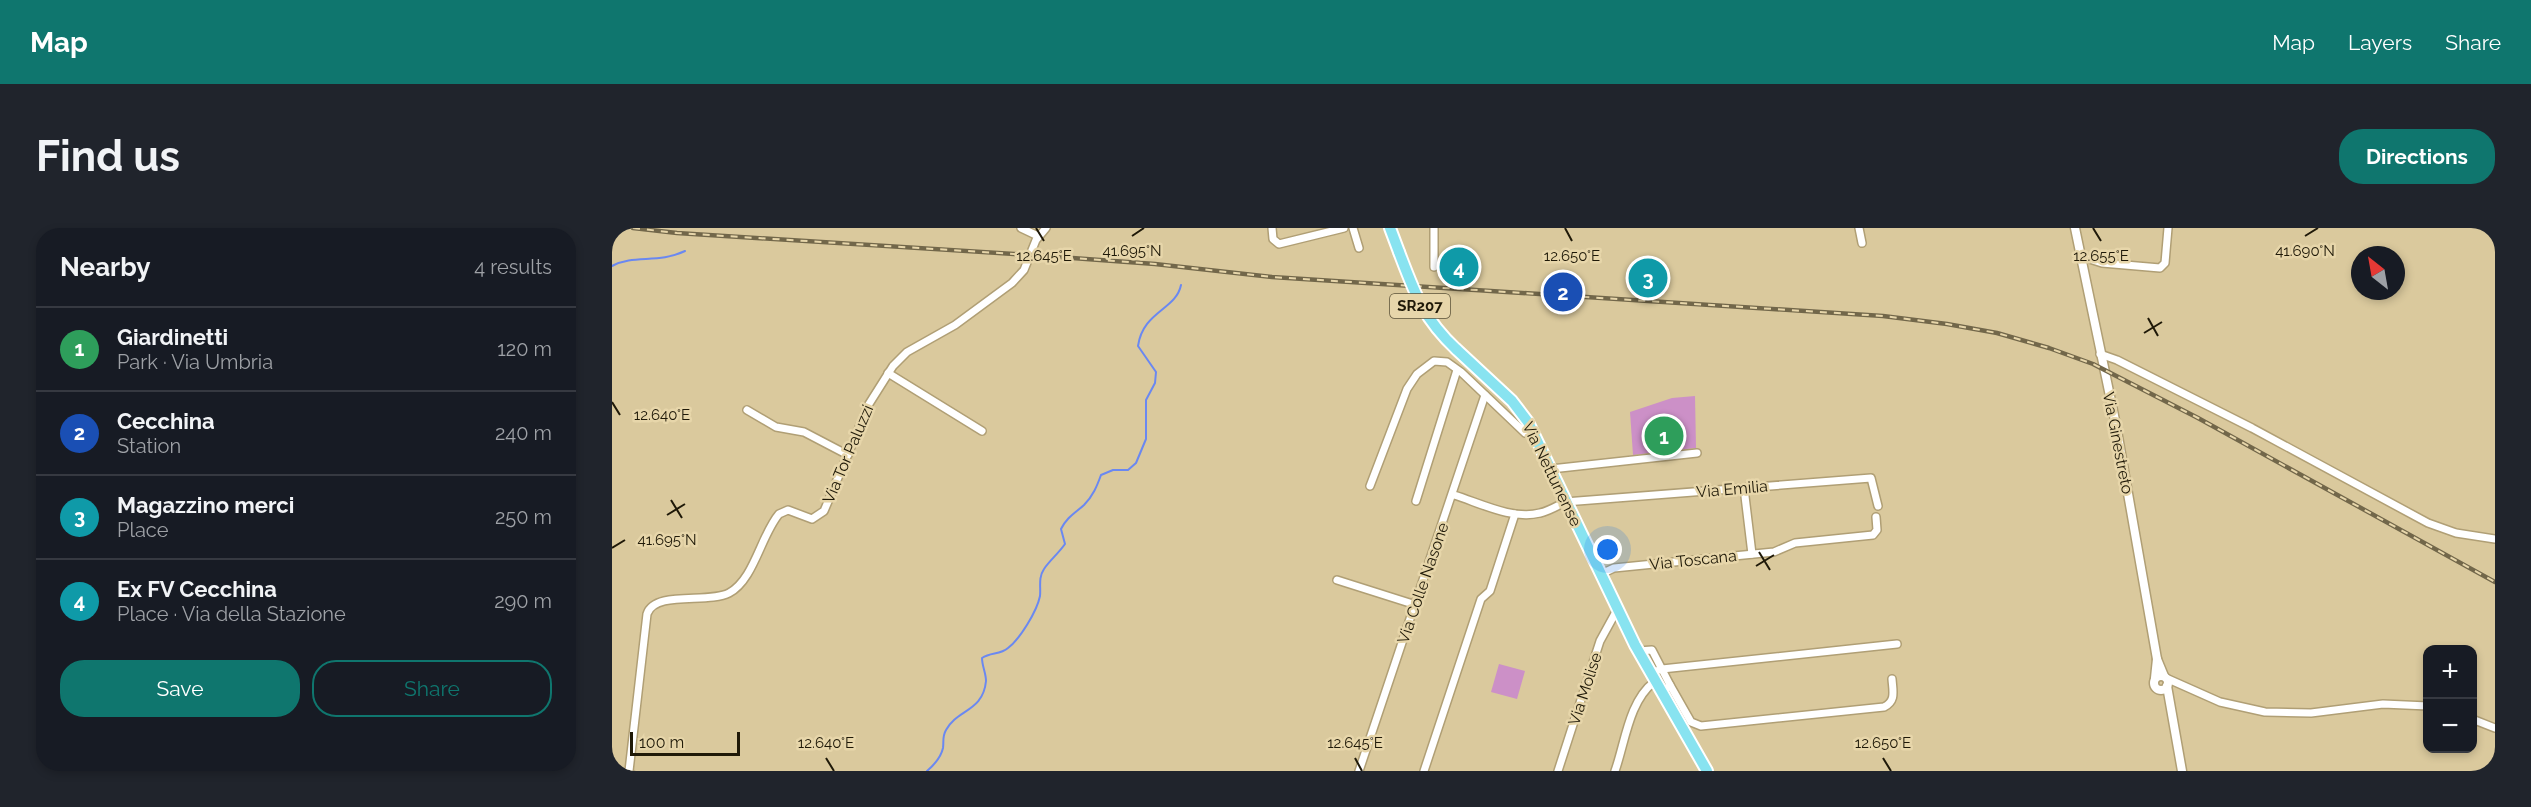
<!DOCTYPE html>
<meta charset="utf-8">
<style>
body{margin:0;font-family:Raleway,sans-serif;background:#20242c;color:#f1f3f6}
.controls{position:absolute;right:18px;bottom:18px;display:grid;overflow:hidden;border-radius:12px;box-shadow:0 3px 9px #0003}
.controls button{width:54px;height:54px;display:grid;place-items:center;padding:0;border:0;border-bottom:2px solid #363941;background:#171b24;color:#f1f3f6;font:30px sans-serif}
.compass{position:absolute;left:1739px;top:18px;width:54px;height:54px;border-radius:50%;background:#171b24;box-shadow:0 3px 9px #0003;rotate:329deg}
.scale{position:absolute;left:18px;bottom:15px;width:110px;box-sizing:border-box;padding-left:6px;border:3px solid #1f1908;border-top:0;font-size:16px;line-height:21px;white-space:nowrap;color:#1f1908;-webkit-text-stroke:4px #e7d6aa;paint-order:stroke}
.you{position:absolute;left:996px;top:322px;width:21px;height:21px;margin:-15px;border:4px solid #fff;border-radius:50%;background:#1a73e8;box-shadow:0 0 0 9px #1a73e833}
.badge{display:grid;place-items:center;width:39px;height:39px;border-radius:50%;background:#0f766e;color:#fff;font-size:20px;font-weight:700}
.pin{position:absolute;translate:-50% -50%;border:3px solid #fff;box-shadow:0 2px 6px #0006}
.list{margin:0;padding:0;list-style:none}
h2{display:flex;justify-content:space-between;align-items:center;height:78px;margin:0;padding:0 24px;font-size:26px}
h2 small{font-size:20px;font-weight:400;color:#9ea1a6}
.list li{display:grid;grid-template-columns:39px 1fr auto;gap:18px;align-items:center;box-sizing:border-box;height:84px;padding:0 24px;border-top:2px solid #363941}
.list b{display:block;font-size:22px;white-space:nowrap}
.list p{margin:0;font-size:20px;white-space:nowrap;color:#9ea1a6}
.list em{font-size:20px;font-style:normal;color:#9ea1a6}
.actions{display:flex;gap:12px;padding:18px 24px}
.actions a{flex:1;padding:14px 0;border:2px solid #0f766e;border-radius:24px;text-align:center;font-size:21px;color:#0f766e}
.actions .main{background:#0f766e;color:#fff}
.map{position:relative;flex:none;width:1883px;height:543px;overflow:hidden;border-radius:24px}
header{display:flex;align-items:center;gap:36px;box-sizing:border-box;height:84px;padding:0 30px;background:#0f766e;color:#fff}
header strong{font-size:28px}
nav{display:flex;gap:33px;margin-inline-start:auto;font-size:21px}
.intro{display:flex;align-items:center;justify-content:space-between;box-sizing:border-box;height:144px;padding:0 36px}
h1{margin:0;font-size:42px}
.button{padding:15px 27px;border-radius:24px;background:#0f766e;color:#fff;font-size:21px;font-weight:700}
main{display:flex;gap:36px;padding:0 36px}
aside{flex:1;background:#171b24;border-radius:24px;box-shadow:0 3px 9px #0003}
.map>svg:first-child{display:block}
.green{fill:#cc90c7}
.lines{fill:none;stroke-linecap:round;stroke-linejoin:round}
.stream{stroke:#6a88f1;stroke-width:2}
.minor-casing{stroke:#b09f75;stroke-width:10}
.tertiary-casing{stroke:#b09f75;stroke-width:11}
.primary-casing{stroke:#fff;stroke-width:14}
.minor{stroke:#fff;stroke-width:7}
.tertiary{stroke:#fff;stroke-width:8}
.primary{stroke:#88e3f0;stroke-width:10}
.rail-casing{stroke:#72674a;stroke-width:4.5}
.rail{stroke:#e7d6aa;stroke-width:2;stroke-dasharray:7;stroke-linecap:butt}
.primary-bridge-casing{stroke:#fff;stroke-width:14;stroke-linecap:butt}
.primary-bridge{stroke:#88e3f0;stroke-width:10}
.ticks{fill:none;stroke:#1f1908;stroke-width:2}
.labels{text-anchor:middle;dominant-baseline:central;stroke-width:5;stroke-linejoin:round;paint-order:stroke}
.shield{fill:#e7d6aa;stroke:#5b5239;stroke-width:1.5}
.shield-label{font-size:15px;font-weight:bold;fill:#1f1908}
.street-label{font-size:16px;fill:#1f1908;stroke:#e7d6aa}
.ticks-label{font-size:15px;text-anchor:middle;fill:#1f1908;stroke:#e7d6aa;stroke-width:5;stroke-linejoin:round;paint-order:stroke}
</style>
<header>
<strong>Map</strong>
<nav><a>Map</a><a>Layers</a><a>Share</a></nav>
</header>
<div class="intro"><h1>Find us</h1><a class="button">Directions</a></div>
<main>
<aside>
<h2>Nearby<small>4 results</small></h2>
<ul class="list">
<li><span class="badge" style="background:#2e9e5b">1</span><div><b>Giardinetti</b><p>Park · Via Umbria</p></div><em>120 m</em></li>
<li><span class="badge" style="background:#1a4fb4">2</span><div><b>Cecchina</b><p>Station</p></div><em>240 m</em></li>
<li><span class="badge" style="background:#0f9aa8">3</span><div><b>Magazzino merci</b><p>Place</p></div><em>250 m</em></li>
<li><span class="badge" style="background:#0f9aa8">4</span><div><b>Ex FV Cecchina</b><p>Place · Via della Stazione</p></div><em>290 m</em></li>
</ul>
<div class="actions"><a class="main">Save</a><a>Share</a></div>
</aside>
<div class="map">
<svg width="1883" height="543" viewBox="0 0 1883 543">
<rect width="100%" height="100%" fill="#dac99d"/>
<!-- green -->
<g class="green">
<path d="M 1083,168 L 1084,220 L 1021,227 L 1018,184 L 1060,170 Z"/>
<path d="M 887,436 L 913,443 L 905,471 L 879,464 Z"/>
</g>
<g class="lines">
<!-- stream -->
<g class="stream">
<path d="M 0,38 C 22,26 46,36 73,23"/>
<path d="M 315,543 C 322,537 329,529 331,520 C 332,513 330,509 334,502 C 345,481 371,484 374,453 C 374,445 370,438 370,430 C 379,424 388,427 396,420 C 408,411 425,383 428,368 C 429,359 426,350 432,341 C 437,333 446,326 453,316 L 449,301 C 455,289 463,285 472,277 C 481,268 485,258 489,247 L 501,242 L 516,242 L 524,235 L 534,211 L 534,172 L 543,155 L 544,144 L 526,118 C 531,83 564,82 569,57"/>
</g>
<!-- minor casing -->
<g class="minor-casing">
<g id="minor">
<path d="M 409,0 L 426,8"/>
<path d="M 660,0 L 661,11 L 667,16 L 732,0"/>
<path d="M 741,0 L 747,20"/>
<path d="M 822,0 L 822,39"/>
<path d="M 1247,0 L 1250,15"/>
<path d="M 1468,28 L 1490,35 L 1548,40 L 1553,35 L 1556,0"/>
<path d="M 1488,126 L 1505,132 L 1640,200 L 1816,295 L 1844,305 L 1883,311"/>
<path d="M 276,145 L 370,203"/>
<path d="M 135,182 L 164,199 L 192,204 L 236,227"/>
<path d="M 939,241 L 1085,225"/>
<path d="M 758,258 L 795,161 L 805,146 L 822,133 L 835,134 L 849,144 L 913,205 L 922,206"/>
<path d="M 1132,260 L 1140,326"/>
<path d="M 842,267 C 868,275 900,292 928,285 C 937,283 945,278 953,274 L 1259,250 L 1266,278"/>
<path d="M 804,273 L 845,142"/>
<path d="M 989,346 L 1002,340 L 1162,324 L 1183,315 L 1261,307 L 1265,302 L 1264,289"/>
<path d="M 725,352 L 804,377"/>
<path d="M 1026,423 L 1040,422 L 1058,457 L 1055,460"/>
<path d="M 1038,445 L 1050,441 L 1285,416"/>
<path d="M 1554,450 L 1608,474 L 1653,484 L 1699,485 L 1771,476 L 1816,478"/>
<path d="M 1058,457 L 1079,494 L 1089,498 L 1272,479 C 1284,473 1281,464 1280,451"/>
<path d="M 1860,491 L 1883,500"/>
<path d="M 17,543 L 35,386 C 43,362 96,376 117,365 C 142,352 149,307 167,286 L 176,282 L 200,291 L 212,283 L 257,176 L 281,138 L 295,124 L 343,97 L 400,55 L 412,42 L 424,12 L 434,0"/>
<path d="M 747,543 L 873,167"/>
<path d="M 812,543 L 869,371 L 878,363 L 903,286"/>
<path d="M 946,543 L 988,413 L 1005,382"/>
<path d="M 1003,543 C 1013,515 1017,473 1042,454"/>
</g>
</g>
<!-- tertiary casing -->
<g class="tertiary-casing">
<g id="tertiary">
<path d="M 1463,0 L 1504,197 L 1545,431"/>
<circle cx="1549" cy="455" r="7"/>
<path d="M 1543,450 L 1545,431 L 1552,448"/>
<path d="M 1555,458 L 1570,543"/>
</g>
</g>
<!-- primary casing -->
<g class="primary-casing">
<g id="primary">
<path d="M 778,0 L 787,24"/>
<path d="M 844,121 L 900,173 L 916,194 L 1023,417 L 1095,543"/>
</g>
</g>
<!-- minor -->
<use href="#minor" class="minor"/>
<!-- tertiary -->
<use href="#tertiary" class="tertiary"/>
<!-- primary -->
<use href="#primary" class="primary"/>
<!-- rail casing -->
<g class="rail-casing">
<path id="rail" d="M 21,0 L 65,5 L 419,27 L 543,36 L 660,49 L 1271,88 L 1335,96 L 1385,105 L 1437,120 L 1481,136 L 1586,190 L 1883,354"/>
</g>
<!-- rail -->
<use href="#rail" class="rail"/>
<!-- primary-bridge casing -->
<g class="primary-bridge-casing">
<path id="primary-bridge" d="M 787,24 C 803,66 811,90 844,121"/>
</g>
<!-- primary-bridge -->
<use href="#primary-bridge" class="primary-bridge"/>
</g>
<!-- ticks -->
<path class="ticks" d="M 424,0 L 432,13M 953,0 L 960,13M 1481,0 L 1489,13M 520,8 L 532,0M 1693,8 L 1706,0M 1536,90 L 1546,108M 1532,105 L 1550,94M 0,174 L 8,187M 59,272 L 70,290M 55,287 L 73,276M 0,320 L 13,312M 1147,324 L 1158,342M 1144,338 L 1162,327M 214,530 L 222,543M 743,530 L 750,543M 1271,530 L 1279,543"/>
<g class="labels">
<!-- shield labels -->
<rect class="shield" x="778" y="66" width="60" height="24" rx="4.5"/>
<g class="shield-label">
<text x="808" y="78">SR207</text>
</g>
<!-- street labels -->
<g class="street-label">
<text transform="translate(1506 215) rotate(79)">Via Ginestreto</text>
<text transform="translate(236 226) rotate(-67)">Via Tor Paluzzi</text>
<text transform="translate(940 246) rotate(64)">Via Nettunense</text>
<text transform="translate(1120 261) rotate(-5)">Via Emilia</text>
<text transform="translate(1081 332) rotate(-6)">Via Toscana</text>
<text transform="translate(811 355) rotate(-71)">Via Colle Nasone</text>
<text transform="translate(973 461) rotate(-72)">Via Molise</text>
</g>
</g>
<g class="ticks-label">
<text x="520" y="28">41.695°N</text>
<text x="1693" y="28">41.690°N</text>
<text x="432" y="33">12.645°E</text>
<text x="960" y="33">12.650°E</text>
<text x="1489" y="33">12.655°E</text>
<text x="50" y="192">12.640°E</text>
<text x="55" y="317">41.695°N</text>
<text x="214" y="520">12.640°E</text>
<text x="743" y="520">12.645°E</text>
<text x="1271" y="520">12.650°E</text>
</g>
</svg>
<div class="controls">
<button>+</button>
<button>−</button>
</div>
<svg class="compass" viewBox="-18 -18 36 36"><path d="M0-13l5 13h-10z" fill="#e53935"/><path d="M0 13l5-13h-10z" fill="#9ea1a6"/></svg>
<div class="scale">100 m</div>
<div class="you"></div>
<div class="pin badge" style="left:1052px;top:208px;background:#2e9e5b">1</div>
<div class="pin badge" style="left:951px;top:64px;background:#1a4fb4">2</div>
<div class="pin badge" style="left:1036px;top:50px;background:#0f9aa8">3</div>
<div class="pin badge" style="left:847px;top:39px;background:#0f9aa8">4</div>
</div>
</main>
